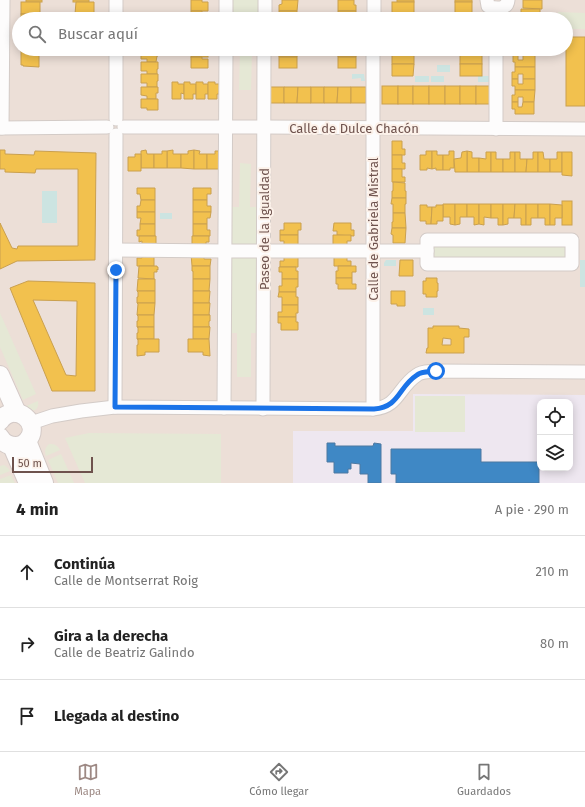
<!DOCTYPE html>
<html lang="es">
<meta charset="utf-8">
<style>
body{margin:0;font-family:"Fira Sans",sans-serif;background:#f2f2f2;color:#222}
.controls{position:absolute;right:12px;bottom:12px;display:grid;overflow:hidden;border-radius:8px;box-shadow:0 2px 10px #0003}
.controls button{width:36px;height:36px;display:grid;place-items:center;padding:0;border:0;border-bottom:1px solid #e0e0e0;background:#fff;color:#222;font:20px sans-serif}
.scale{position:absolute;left:12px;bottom:10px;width:81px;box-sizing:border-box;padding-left:4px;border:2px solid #6e524d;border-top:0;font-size:11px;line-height:14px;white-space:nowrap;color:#6e524d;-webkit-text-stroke:3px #fcf1e9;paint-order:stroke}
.stop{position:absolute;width:12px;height:12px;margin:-9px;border:3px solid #1a73e8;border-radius:50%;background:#fff}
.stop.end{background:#1a73e8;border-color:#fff;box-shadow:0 1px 4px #0008}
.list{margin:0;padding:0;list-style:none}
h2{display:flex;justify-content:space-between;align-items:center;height:52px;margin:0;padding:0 16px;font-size:17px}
h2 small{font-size:13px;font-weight:400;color:#767676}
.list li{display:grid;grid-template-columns:26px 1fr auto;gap:12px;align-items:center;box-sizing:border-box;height:72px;padding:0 16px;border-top:1px solid #e0e0e0}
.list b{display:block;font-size:15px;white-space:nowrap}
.list p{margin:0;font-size:13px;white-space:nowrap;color:#767676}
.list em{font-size:13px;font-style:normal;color:#767676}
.icon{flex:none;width:22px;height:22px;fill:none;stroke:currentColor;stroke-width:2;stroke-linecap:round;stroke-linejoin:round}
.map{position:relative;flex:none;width:585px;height:483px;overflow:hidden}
.search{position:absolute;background:#fff;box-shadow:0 2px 10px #0003;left:12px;right:12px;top:12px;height:44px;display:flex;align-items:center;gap:10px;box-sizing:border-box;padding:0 14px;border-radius:22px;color:#767676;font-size:15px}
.sheet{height:268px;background:#fff}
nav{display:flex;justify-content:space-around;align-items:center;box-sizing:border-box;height:56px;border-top:1px solid #e0e0e0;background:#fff;font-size:11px;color:#767676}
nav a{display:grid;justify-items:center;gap:2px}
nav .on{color:#9d8984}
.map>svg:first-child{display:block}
.residential{fill:#ecdfd7;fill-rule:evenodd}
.education{fill:#eee7f0;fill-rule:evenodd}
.green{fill:#e5e8d5}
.water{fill:#cce4e1}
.homes{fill:#f2c14e;stroke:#caa04e;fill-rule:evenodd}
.schools{fill:#3f88c5;stroke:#4d78a1}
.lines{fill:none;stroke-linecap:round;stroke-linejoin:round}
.street-casing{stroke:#d3cbc7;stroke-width:15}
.secondary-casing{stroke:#d3c9c6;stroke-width:20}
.street{stroke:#fdfcfc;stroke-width:13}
.secondary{stroke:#fdfcfc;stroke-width:18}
.route{stroke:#1a73e8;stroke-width:5}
.labels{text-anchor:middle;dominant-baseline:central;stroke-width:4;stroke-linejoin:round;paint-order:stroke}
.street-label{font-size:13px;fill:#6e524d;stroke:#fcf1e9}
</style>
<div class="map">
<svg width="585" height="483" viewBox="0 0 585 483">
<rect width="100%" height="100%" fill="#f4eee9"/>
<!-- residential -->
<path class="residential" d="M 0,0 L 585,0 L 585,483 L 0,483 ZM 19,19 L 566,19 L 566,49 L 19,49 ZM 540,402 L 570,402 L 570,468 L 540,468 Z"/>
<!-- education -->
<path class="education" d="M 413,394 L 585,395 L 585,483 L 293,483 L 293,431 L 413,431 ZM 540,402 L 570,402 L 570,468 L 540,468 Z"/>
<!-- green -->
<g class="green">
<path d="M 230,0 L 261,0 L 261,19 L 229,19 Z"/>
<path d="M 558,12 L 585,13 L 585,29 L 566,29 L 566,19 L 558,19 Z"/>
<path d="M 229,49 L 260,49 L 260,51 L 252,51 L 251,90 L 239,90 L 240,50 Z"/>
<path d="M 240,163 L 251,164 L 250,207 L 260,207 L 259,248 L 228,247 L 229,207 L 239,207 Z"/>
<path d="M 432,244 L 567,245 L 567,259 L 432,259 Z"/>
<path d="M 229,256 L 260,256 L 260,333 L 251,333 L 251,377 L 237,377 L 237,333 L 229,333 Z"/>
<path d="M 0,313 L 36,394 L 23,400 L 0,347 Z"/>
<rect x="415" y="396" width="50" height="36"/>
<path d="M 38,401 C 39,407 37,411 30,411 L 24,407 Z"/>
<path d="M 89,433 L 221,434 L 221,483 L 85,483 L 65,438 Z"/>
<path d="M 49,444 C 55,444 57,445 60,450 L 46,456 C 44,451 45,448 49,444 Z"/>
<path d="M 61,454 L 74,483 L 58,483 L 48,460 Z"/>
<path d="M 4,465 L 8,468 L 10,471 L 0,475 L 0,466 Z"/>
<path d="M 11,475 L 15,483 L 0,483 L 0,479 Z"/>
</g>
<!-- water -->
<g class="water">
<rect x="437" y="65" width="13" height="7"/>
<path d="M 352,74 L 364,74 L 365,81 L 361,81 L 361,78 L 352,79 Z"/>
<rect x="415" y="76" width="14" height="6"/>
<rect x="431" y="76" width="13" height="6"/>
<rect x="478" y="76" width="13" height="6"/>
<rect x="42" y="191" width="15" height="32"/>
<rect x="160" y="213" width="12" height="6"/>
<path d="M 386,260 L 396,260 L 396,266 L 384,266 L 384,263 Z"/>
<rect x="580" y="260" width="5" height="27"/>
<rect x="423" y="308" width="11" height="7"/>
</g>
<!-- homes -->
<g class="homes">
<rect x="26" y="0" width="16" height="2"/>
<rect x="73" y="0" width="16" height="2"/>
<path d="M 191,0 L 202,0 L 202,2 L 208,2 L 208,11 L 191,11 Z"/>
<path d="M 282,0 L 298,0 L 297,11 L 279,11 L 279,5 L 282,4 Z"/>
<path d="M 338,0 L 354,0 L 354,5 L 356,5 L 356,11 L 338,11 Z"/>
<rect x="397" y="0" width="17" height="2"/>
<rect x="455" y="0" width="17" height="2"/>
<path d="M 523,0 L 542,0 L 542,9 L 523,8 Z"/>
<rect x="21" y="2" width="19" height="12"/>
<path d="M 76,2 L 94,2 L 94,14 L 75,14 Z"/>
<rect x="392" y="2" width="22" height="13"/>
<rect x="455" y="2" width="17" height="13"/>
<path d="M 521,9 L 540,9 L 540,19 L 529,19 L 529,16 L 524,15 L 524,19 L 518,19 L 518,13 L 521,13 Z"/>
<path d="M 191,11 L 202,11 L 202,14 L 208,14 L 208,19 L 191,19 Z"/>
<path d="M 279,11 L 297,11 L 297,19 L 282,19 L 282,18 L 279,18 Z"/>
<path d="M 338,11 L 356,11 L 356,18 L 338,19 Z"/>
<rect x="21" y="14" width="19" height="5"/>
<rect x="75" y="14" width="19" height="5"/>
<rect x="392" y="15" width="22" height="4"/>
<rect x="459" y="15" width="22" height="4"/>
<rect x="566" y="37" width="19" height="69"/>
<path d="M 21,49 L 34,49 L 34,53 L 39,54 L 39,67 L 23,66 L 23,65 L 21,65 Z"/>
<rect x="191" y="49" width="17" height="8"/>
<path d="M 282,49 L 297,49 L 297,57 L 279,57 L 279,50 L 282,50 Z"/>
<path d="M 338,49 L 353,49 L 353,50 L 356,50 L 356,57 L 338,57 Z"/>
<rect x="392" y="49" width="22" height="4"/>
<rect x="460" y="49" width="22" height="4"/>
<path d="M 513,49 L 535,49 L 535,55 L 523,55 L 523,50 L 518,50 L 518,55 L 513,55 Z"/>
<path d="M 141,50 L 158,50 L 158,56 L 157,56 L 156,62 L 147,62 L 147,59 L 141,59 Z"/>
<rect x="392" y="53" width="22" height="11"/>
<rect x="460" y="53" width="22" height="11"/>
<path d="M 513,55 L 518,55 L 518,60 L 523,60 L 523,55 L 535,55 L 535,67 L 515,67 L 515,62 L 513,62 Z"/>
<path d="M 191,57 L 202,57 L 202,59 L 208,59 L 208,68 L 191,68 Z"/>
<rect x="279" y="57" width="18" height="11"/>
<rect x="338" y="57" width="18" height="11"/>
<path d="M 141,62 L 158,62 L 158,69 L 157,69 L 157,74 L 147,74 L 147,71 L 141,71 Z"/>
<path d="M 392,64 L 414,64 L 413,76 L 392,76 Z"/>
<rect x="460" y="64" width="22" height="12"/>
<path d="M 515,67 L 535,67 L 535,79 L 523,79 L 523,74 L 518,74 L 518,79 L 512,79 L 512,72 L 515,72 Z"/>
<path d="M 141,74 L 158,74 L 158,81 L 157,81 L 157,87 L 147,87 L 147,83 L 141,83 Z"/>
<path d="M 512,79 L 518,79 L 518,84 L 523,84 L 523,79 L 535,79 L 535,90 L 515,90 L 515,86 L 512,86 Z"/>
<path d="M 172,82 L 178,82 L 178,84 L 184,84 L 184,94 L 181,93 L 181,99 L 172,99 Z"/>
<path d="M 184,82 L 190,82 L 190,84 L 196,84 L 196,94 L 193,94 L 193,99 L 184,99 Z"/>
<path d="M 196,82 L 203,82 L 203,84 L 208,84 L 208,94 L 205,94 L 205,99 L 196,99 Z"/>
<path d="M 208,82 L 215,82 L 215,84 L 221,84 L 221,94 L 217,94 L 217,99 L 208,99 Z"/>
<rect x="382" y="86" width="16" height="18"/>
<rect x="398" y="86" width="15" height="18"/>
<rect x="413" y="86" width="16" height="18"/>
<rect x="429" y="86" width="16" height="18"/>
<rect x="445" y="86" width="15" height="18"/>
<rect x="460" y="86" width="16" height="18"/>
<rect x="476" y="86" width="16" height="18"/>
<path d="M 141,87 L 158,87 L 158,93 L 156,93 L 156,99 L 147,99 L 147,96 L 141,95 Z"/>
<rect x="269" y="87" width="15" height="16"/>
<path d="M 284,87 L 298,87 L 297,103 L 284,103 Z"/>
<path d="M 298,87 L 311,87 L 311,103 L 297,103 Z"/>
<rect x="311" y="87" width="13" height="16"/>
<path d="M 324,87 L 338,87 L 337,103 L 324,103 Z"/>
<path d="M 338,87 L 351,87 L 351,103 L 337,103 Z"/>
<rect x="351" y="87" width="15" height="16"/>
<path d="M 515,90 L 535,90 L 534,102 L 523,102 L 523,97 L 518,97 L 518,102 L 512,102 L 512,95 L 515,95 Z"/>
<path d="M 141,99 L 158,99 L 158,110 L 147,110 L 147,108 L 141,108 Z"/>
<path d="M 512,102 L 518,102 L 518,107 L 522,107 L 523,102 L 534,102 L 534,114 L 515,114 L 515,109 L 512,109 Z"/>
<path d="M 392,141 L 402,141 L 402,149 L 405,149 L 405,155 L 392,155 Z"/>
<path d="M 0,150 L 5,150 L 5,154 L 34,155 L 35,151 L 96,153 L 95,260 L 17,261 L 0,269 L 0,223 L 12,248 L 17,249 L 18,246 L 78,246 L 78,169 L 36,169 L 35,173 L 5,172 L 5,169 L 0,169 Z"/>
<path d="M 146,150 L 147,154 L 154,154 L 154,168 L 141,168 L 141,151 Z"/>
<path d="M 173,150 L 173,154 L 181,154 L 181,168 L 167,168 L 167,151 Z"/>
<path d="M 194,150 L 194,169 L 181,168 L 181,154 L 188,154 L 188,151 Z"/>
<path d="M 194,150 L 200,151 L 199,154 L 207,154 L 207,169 L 194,169 Z"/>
<path d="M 162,151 L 167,151 L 167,168 L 154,168 L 154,154 L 162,154 Z"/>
<path d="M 215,151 L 220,151 L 220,169 L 207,169 L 207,154 L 215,154 Z"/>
<path d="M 426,151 L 432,151 L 432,169 L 427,168 L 427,170 L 420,170 L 420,155 L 426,155 Z"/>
<path d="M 432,151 L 437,151 L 437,155 L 443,155 L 443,170 L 436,170 L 436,168 L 432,169 Z"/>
<path d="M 449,151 L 454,151 L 454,168 L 450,168 L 450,170 L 443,170 L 443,155 L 449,155 Z"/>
<path d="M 467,151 L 472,152 L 472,158 L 479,158 L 479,172 L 467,172 Z"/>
<path d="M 467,151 L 467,172 L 455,172 L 454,159 L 461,158 L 462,152 Z"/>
<path d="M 486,152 L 491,152 L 491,172 L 479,172 L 479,158 L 486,159 Z"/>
<path d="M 491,152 L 496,152 L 496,159 L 503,159 L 503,172 L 491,172 Z"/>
<path d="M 510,152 L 515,152 L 515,172 L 503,172 L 503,159 L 510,159 Z"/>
<path d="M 515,152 L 520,152 L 520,159 L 527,159 L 526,172 L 515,172 Z"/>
<path d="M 533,152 L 538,152 L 538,172 L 526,172 L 527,159 L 533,159 Z"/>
<path d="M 538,152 L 543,152 L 544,159 L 550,159 L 550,172 L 538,172 Z"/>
<path d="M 557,152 L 562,152 L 562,172 L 550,172 L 550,159 L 557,159 Z"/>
<path d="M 562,152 L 572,152 L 572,176 L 562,175 Z"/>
<path d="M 135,154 L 141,154 L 141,171 L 128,171 L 128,157 L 135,157 Z"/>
<path d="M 392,155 L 402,155 L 402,163 L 405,163 L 405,169 L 392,169 Z"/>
<path d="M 392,169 L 402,169 L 402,177 L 405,177 L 405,182 L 392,182 Z"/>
<path d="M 393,182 L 405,183 L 405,191 L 406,191 L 406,198 L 392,198 L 392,191 L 393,191 Z"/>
<path d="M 137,188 L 155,188 L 155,200 L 141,200 L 140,194 L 137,194 Z"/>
<path d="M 193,188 L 211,188 L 211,194 L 207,194 L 207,200 L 193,200 Z"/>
<path d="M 392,198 L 406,198 L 406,204 L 405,204 L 405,213 L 393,213 L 393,204 L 391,204 Z"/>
<path d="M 141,200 L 155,200 L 155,212 L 137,212 L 137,206 L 140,206 Z"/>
<path d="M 193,200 L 207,200 L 207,206 L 211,206 L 211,212 L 193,212 Z"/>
<rect x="562" y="201" width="10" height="24"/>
<path d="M 443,204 L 455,204 L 455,225 L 450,224 L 450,217 L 443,217 Z"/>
<path d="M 455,204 L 467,204 L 467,217 L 460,217 L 460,224 L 455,225 Z"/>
<path d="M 467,204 L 479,204 L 479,224 L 474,225 L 474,217 L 467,217 Z"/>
<path d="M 479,204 L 491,204 L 491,218 L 484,217 L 484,225 L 479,224 Z"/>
<path d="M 491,204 L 503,204 L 503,225 L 498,225 L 498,218 L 491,218 Z"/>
<path d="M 503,204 L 515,204 L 514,218 L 508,218 L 508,224 L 503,225 Z"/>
<path d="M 515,204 L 526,204 L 526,225 L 521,225 L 521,218 L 514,218 Z"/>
<path d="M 526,204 L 538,204 L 538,218 L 531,218 L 531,225 L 526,225 Z"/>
<path d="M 538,204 L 550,204 L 550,225 L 545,225 L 545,218 L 538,218 Z"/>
<path d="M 550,204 L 562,205 L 562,218 L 555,218 L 555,225 L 550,225 Z"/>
<path d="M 420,205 L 427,205 L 427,207 L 432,207 L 431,224 L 426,224 L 426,221 L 420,221 Z"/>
<path d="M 436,205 L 443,205 L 443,221 L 437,221 L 437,224 L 431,224 L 432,207 L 436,207 Z"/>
<path d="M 137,212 L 155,212 L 155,224 L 140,224 L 141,218 L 137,218 Z"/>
<path d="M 193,212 L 211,212 L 210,218 L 207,218 L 207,224 L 193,224 Z"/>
<path d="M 393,213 L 405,213 L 406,228 L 392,228 L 392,222 L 393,222 Z"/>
<path d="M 284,223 L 301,223 L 301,230 L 298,230 L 298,235 L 280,235 L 280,230 L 284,230 Z"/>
<path d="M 334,223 L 351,223 L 351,230 L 354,230 L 354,236 L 337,235 L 337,231 L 333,231 Z"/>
<path d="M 140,224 L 155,224 L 155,236 L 137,236 L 137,230 L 140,230 Z"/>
<path d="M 193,224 L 207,224 L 207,230 L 210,230 L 210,236 L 193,236 Z"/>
<path d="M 392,228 L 406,228 L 405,243 L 393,243 L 393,235 L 391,234 Z"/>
<path d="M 280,235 L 298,235 L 298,249 L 284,249 L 284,241 L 280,241 Z"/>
<path d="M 333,235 L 351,235 L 351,241 L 347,241 L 347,249 L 333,249 Z"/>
<path d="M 139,236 L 156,236 L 156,248 L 142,248 L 142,241 L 139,242 Z"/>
<path d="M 192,236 L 209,236 L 209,242 L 206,242 L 206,248 L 192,248 Z"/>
<path d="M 142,254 L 154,254 L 154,266 L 137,266 L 137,258 L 142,258 Z"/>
<path d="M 191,254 L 204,254 L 204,259 L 211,259 L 210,266 L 192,266 Z"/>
<path d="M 284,254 L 298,254 L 298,267 L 280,267 L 280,261 L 284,261 Z"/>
<path d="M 334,254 L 347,254 L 347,261 L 351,261 L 351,266 L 334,266 Z"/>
<path d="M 400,260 L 413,260 L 413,276 L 399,276 Z"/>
<path d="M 139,266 L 157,266 L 157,267 L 158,267 L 158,270 L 157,269 L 157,272 L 154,272 L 154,279 L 138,278 Z"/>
<path d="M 192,266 L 210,266 L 210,279 L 193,279 L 193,271 L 192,271 Z"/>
<path d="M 338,266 L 356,266 L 356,272 L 352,272 L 352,278 L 336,278 L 336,271 L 338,271 Z"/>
<path d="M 279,267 L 296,267 L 296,271 L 298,271 L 298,279 L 282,279 L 282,272 L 279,272 Z"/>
<path d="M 336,278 L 352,278 L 352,284 L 356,284 L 356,289 L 338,289 L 338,284 L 336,284 Z"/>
<path d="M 426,278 L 437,278 L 437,283 L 438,283 L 438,291 L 437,291 L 437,297 L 426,297 L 426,294 L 423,294 L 423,281 L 426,281 Z"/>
<path d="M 138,279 L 155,279 L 155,291 L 137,291 Z"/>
<path d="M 193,279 L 210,279 L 209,291 L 210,291 L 193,291 Z"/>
<path d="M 282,279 L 298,279 L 298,287 L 296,287 L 296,292 L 279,292 L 279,286 L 282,286 Z"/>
<path d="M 28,281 L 95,283 L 95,391 L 52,391 L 10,288 ZM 33,300 L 77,301 L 76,376 L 66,375 Z"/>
<path d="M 137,291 L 155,291 L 155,303 L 137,303 L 137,297 L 138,297 L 138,292 Z"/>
<path d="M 193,291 L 210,291 L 209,303 L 210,303 L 193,303 Z"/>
<path d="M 391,291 L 405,291 L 405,306 L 397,306 L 397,304 L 391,304 Z"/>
<path d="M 279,292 L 296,292 L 296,297 L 298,297 L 298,305 L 282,305 L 282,297 L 278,297 Z"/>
<path d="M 137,303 L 155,303 L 154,315 L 137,315 L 138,304 Z"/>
<path d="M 193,303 L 210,303 L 209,315 L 210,315 L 193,315 Z"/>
<path d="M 282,305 L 298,305 L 298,313 L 296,313 L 296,317 L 278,317 L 278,312 L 282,312 Z"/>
<path d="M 137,315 L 154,315 L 154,327 L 137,327 L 137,321 L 138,321 L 138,316 Z"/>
<path d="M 193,315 L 210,315 L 210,321 L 209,321 L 209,326 L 210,327 L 193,327 Z"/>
<path d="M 278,317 L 296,317 L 296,322 L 298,322 L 298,330 L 281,330 L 281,323 L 278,323 Z"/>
<path d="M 433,326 L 459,326 L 459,328 L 469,329 L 469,337 L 464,337 L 464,353 L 426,353 L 427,348 L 428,348 L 428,328 L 433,328 ZM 443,338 L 451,339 L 451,345 L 442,345 Z"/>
<path d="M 137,327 L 154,327 L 154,339 L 137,339 L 137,333 L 138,333 L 138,327 Z"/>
<path d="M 193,327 L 210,327 L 209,339 L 193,339 Z"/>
<path d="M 137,339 L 159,339 L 159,352 L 145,352 L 145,355 L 137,356 L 137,345 L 138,345 L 138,339 Z"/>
<path d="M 188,339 L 209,339 L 210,356 L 203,355 L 203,352 L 188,352 Z"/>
</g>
<!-- schools -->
<g class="schools">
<path d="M 327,443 L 335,443 L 335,446 L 373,446 L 374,443 L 381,444 L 381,483 L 368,483 L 368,474 L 360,474 L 360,464 L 351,463 L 351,469 L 348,469 L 348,473 L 334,473 L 334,462 L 327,462 Z"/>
<path d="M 391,449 L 481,449 L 481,462 L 539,462 L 539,483 L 396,483 L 396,474 L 391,474 Z"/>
</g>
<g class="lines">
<!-- street casing -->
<g class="street-casing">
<g id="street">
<path d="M 226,0 L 226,19"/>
<path d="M 487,0 L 488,6 C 496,9 507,10 508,0"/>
<path d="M 116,19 L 116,0"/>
<path d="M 265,19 L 265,0"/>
<path d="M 374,19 L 374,0"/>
<path d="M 373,49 L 373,409"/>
<path d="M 116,119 L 116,49"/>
<path d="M 124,127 L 264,127 L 585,129"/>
<path d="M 0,128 L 107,127"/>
<path d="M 2,128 L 3,0"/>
<path d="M 496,129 L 496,49"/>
<rect x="427" y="240" width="145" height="24"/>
<path d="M 116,250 L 225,251 L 427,251"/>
<path d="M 115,407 L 116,135"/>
<path d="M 224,408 L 226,49"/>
<path d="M 263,409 L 264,49"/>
<path d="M 31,423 L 52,416 L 81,411 L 115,407 L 373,409 C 399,407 398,387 417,375 C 422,371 430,372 436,371 L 585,372"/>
</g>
</g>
<!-- secondary casing -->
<g class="secondary-casing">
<g id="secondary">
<path d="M 0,375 L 17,413"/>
<path d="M 0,421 C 15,400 43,424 27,441 C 24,444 20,446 16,446 C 9,446 3,443 0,437"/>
<path d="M 27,441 L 44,483"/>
<path d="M 12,446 L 28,483"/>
</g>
</g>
<!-- street -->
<use href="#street" class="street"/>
<!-- secondary -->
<use href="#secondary" class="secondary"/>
</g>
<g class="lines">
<!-- route -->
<path class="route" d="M 116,270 L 115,407 L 374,409 C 400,407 398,387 417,375 C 422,371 430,372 436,371"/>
</g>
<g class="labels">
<!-- street labels -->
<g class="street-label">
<text x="354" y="128">Calle de Dulce Chacón</text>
<text transform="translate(264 229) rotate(-90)">Paseo de la Igualdad</text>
<text transform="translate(373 229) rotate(-90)">Calle de Gabriela Mistral</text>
</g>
</g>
</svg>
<div class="controls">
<button><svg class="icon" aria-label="locate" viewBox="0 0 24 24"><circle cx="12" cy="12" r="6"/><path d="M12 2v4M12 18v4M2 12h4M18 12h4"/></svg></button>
<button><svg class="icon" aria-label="layers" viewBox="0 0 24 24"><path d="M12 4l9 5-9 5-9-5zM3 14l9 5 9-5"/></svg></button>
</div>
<div class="scale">50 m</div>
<div class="stop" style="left:436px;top:371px"></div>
<div class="stop end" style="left:116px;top:270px"></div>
<div class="search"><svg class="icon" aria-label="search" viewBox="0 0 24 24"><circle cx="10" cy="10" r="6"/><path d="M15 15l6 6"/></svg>Buscar aquí</div>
</div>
<section class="sheet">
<h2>4 min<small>A pie · 290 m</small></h2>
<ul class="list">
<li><svg class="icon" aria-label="ahead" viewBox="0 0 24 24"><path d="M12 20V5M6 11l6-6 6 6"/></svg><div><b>Continúa</b><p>Calle de Montserrat Roig</p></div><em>210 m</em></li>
<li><svg class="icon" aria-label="right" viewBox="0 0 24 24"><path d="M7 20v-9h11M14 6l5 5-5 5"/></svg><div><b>Gira a la derecha</b><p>Calle de Beatriz Galindo</p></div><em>80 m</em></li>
<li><svg class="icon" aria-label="arrive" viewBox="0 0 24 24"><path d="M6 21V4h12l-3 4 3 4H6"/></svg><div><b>Llegada al destino</b></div></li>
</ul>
</section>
<nav>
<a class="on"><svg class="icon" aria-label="map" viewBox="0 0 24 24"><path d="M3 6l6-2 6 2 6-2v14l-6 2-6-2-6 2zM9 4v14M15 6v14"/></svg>Mapa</a>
<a><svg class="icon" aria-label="directions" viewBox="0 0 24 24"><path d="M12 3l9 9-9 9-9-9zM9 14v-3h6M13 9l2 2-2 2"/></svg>Cómo llegar</a>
<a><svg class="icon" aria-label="saved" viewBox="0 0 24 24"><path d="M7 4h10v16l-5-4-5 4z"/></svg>Guardados</a>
</nav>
